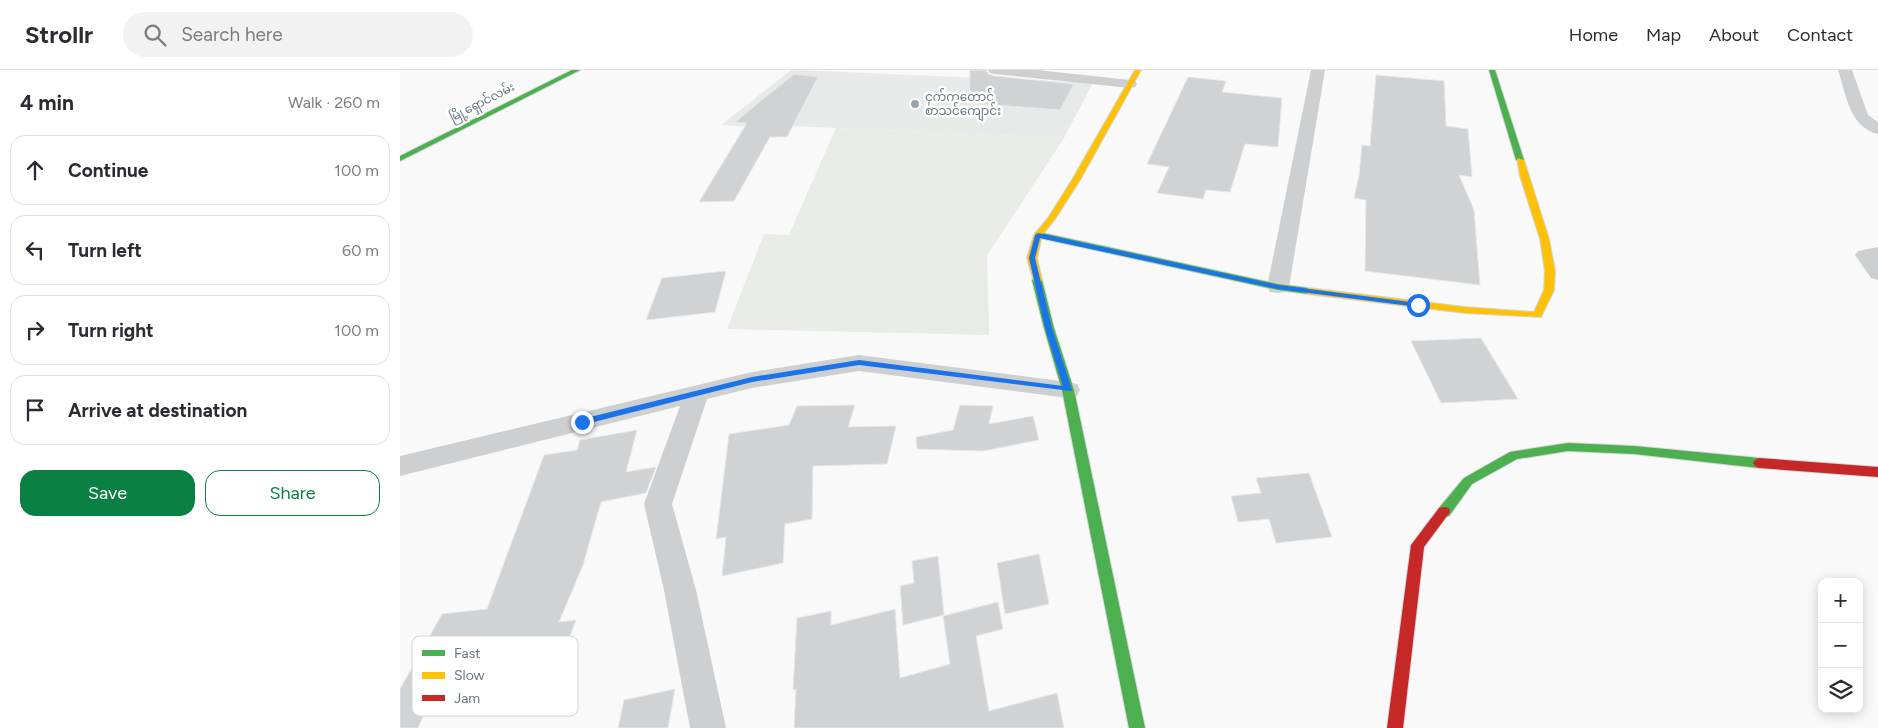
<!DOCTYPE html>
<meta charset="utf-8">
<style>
body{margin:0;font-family:Figtree,"Noto Sans Myanmar",sans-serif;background:#f2f2f3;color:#2b2b33}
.controls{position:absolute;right:15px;bottom:15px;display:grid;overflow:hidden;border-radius:10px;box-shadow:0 2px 12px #0003}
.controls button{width:45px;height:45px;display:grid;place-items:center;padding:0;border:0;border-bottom:1px solid #e1e1e2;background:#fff;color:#2b2b33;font:25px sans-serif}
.stop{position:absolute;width:15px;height:15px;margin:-11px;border:4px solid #1a73e8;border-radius:50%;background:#fff}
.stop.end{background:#1a73e8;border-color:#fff;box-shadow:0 1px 5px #0008}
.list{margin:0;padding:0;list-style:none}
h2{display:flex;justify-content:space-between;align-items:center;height:65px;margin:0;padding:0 20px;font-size:21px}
h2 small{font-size:16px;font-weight:400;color:#7c7c81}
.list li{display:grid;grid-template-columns:32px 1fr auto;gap:15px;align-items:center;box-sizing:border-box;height:70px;margin:0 10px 10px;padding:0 10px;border:1px solid #e1e1e2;border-radius:15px}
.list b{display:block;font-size:19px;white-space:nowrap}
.list em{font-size:16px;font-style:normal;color:#7c7c81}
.actions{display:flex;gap:10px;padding:15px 20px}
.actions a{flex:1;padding:11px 0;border:1px solid #0b8043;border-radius:15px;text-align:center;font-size:18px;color:#0b8043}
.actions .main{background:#0b8043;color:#fff}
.icon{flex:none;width:28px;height:28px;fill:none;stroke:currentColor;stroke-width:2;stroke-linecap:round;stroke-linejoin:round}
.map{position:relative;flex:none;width:1478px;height:658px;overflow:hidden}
header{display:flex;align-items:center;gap:30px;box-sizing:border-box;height:70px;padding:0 25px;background:#fff;border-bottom:1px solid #e1e1e2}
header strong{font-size:24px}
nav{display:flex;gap:28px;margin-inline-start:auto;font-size:18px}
.search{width:350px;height:45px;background:#f2f2f3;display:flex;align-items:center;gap:12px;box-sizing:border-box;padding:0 18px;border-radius:28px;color:#7c7c81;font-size:19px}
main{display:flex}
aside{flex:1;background:#fff}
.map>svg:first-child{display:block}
.built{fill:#e8e9e9}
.green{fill:#e8ebe6}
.building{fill:#d0d2d3;stroke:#e8e8e8}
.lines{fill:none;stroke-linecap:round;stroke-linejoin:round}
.fast-casing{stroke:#d5d6d7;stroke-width:2}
.slow-casing{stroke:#d5d6d7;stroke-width:2}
.jam-casing{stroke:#d5d6d7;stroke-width:2}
.street{fill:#cecfd0;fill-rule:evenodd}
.fast{fill:#4caf50;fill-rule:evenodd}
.slow{fill:#ffc107;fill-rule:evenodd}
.jam{fill:#c62828;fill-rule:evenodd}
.route{fill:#1a73e8}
.poi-dot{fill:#99a4ac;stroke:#fff;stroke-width:2}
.labels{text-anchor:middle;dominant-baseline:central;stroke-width:5;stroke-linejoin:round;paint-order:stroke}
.far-poi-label{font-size:12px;fill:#657683;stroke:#fff;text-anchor:start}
.far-street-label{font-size:12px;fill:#657683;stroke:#fff}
.key{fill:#fff;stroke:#d1d6da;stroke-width:1}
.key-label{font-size:14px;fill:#657683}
</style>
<header>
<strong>Strollr</strong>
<div class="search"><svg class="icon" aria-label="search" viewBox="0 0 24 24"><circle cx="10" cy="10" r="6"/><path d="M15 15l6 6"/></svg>Search here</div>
<nav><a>Home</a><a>Map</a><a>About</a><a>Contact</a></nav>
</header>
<main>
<aside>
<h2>4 min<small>Walk · 260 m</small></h2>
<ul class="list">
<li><svg class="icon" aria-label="ahead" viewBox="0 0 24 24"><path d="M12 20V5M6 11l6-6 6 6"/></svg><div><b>Continue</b></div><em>100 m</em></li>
<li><svg class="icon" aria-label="left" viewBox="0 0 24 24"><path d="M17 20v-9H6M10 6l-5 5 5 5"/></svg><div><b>Turn left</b></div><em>60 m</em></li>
<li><svg class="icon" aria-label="right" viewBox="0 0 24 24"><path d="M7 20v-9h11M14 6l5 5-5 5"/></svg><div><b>Turn right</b></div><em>100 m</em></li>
<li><svg class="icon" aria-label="arrive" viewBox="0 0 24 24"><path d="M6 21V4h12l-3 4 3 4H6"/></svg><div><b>Arrive at destination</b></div></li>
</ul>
<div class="actions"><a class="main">Save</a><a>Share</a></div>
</aside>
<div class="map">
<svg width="1478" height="658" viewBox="0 0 1478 658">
<rect width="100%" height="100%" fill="#f9f9f9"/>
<!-- built -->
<path class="built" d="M 391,0 L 400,0 L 693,13 L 664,68 L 391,56 L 363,58 L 321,55 Z"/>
<!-- green -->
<path class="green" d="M 436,58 L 664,68 L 587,185 L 589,265 L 327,259 L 364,164 L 389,165 Z"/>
<!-- building -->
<g class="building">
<path d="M 570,0 L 586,0 L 588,4 L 595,6 L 674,14 L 660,40 L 569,33 Z"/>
<path d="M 394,4 L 418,7 L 387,67 L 370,67 L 334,131 L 299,132 L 347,53 L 335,52 Z"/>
<path d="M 976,5 L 1044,11 L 1046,56 L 1068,59 L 1072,107 L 1059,105 L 1074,140 L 1080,215 L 965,201 L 966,130 L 954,128 L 959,106 L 962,75 L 970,76 Z"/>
<path d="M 788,7 L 826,11 L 822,22 L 882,28 L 878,77 L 845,74 L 830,122 L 806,120 L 803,129 L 757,123 L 769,97 L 747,94 Z"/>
<path d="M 326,201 L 315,242 L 246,250 L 262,208 Z"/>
<path d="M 1081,268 L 1118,329 L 1041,333 L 1011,271 Z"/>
<path d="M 455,335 L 448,357 L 496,356 L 487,394 L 413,396 L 412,449 L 385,454 L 383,493 L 322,506 L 326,467 L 316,469 L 329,364 L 389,355 L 397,336 Z"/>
<path d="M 560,335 L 593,336 L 589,354 L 633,346 L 639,370 L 583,381 L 517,379 L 516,367 L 553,360 Z"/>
<path d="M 237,360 L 226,402 L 256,397 L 246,423 L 201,432 L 183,495 L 159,552 L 176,550 L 164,582 L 44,598 L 18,658 L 0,658 L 0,619 L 42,544 L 87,539 L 144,385 L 177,380 L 180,370 Z"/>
<path d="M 909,403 L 932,467 L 876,473 L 869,449 L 838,452 L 831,426 L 861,423 L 856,408 Z"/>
<path d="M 639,484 L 649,534 L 605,544 L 597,493 Z"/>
<path d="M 538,486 L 544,545 L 503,555 L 500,516 L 514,513 L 512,491 Z"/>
<path d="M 598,532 L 603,559 L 576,566 L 589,641 L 657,623 L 664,658 L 394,658 L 396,619 L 393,620 L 397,548 L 431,541 L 431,555 L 495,539 L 500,608 L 550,594 L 543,546 Z"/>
<path d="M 275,619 L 268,658 L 218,658 L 224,630 Z"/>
</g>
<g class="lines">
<!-- fast casing -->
<g class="fast-casing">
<g id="fast">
<path d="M 172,0 L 180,0 L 0,91 L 0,86 Z"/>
<path d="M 1089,0 L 1095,0 L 1124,90 L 1123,92 L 1116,90 Z"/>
<path d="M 638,162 L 878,214 L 908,218 L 913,221 L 908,224 L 878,220 L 635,167 L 635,163 Z"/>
<path d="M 637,207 L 642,210 L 654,258 L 674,320 L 745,658 L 729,658 L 662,320 L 644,258 L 632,210 Z"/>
<path d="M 1168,373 L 1234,376 L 1359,388 L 1363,390 L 1365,393 L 1363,396 L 1359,398 L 1234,384 L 1168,381 L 1117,389 L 1072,414 L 1049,446 L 1044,447 L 1039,446 L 1038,442 L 1039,438 L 1064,408 L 1110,382 Z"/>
</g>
</g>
<!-- slow casing -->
<g class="slow-casing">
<g id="slow">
<path d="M 735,0 L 741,0 L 680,110 L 655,149 L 642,165 L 637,188 L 642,210 L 640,212 L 634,212 L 627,188 L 634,165 L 648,148 L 672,110 Z"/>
<path d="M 1117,88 L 1124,90 L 1149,169 L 1155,201 L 1154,220 L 1141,247 L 1065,243 L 908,224 L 903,221 L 908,218 L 1065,237 L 1134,242 L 1144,220 L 1145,201 L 1140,169 L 1120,106 Z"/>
</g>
</g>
<!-- jam casing -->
<g class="jam-casing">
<g id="jam">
<path d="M 1359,388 L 1478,397 L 1478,407 L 1359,398 L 1355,396 L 1353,393 L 1355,390 Z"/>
<path d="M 1044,437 L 1049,438 L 1050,442 L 1024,477 L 1003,658 L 987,658 L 1011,475 L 1039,438 Z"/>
</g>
</g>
<!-- street -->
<g class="street">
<path d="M 588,0 L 637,0 L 730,10 L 735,11 L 737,14 L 735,17 L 730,18 L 595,4 L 590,3 Z"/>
<path d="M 911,0 L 925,0 L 889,217 L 886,222 L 878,223 L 870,222 L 867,217 Z"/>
<path d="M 1438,0 L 1452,0 L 1468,45 L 1478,52 L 1478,64 C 1449,57 1446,24 1438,0 Z"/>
<path d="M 1478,177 L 1478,210 L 1471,208 L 1455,185 L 1458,181 Z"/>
<path d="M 459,285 L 668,312 L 677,314 L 680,320 L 677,326 L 668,328 L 459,301 L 352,318 L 307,329 L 272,434 L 296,520 L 326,658 L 290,658 L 264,520 L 244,434 L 280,336 L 0,406 L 0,386 L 352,302 Z"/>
</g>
<!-- fast -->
<use href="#fast" class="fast"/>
<!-- slow -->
<use href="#slow" class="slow"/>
<!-- jam -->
<use href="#jam" class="jam"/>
</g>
<!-- route -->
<path class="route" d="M 638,163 L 878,215 L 1018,233 L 1022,235 L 1018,237 L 878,219 L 640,168 L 635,188 L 652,258 L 672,320 L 671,321 L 459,295 L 352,312 L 182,355 L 178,352 L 182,349 L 352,307 L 459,290 L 663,316 L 645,258 L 629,188 L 635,165 Z"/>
<!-- markers -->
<circle class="poi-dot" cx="515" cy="34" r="5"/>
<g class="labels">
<!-- far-poi labels -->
<g class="far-poi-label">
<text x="525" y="27">ငှက်ကတောင်<tspan x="525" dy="14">စာသင်ကျောင်း</tspan></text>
</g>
<!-- far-street labels -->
<g class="far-street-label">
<text transform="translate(82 32) rotate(-27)">မြို့ရှောင်လမ်း</text>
</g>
</g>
<!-- legend -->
<rect x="12" y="566" width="166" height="80" rx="8" class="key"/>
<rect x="22" y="580" width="23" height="6" fill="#4caf50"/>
<rect x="22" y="602" width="23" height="7" fill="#ffc107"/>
<rect x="22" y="625" width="23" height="6" fill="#c62828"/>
<g class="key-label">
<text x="54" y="588">Fast</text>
<text x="54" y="610">Slow</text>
<text x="54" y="633">Jam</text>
</g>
</svg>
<div class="controls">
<button>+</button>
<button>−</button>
<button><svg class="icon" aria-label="layers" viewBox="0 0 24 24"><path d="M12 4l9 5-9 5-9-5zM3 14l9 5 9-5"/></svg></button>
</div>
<div class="stop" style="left:1018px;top:235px"></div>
<div class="stop end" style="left:182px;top:352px"></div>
</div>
</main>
